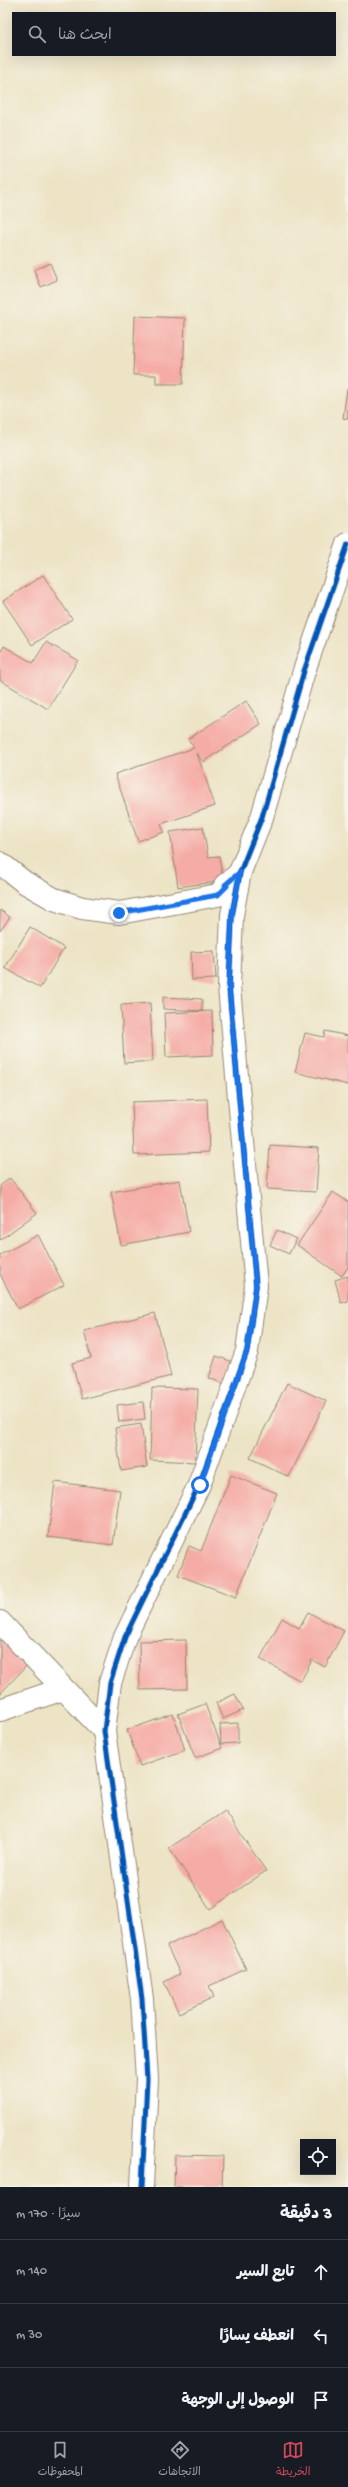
<!DOCTYPE html>
<html lang="ar">
<meta charset="utf-8">
<style>
body{margin:0;font-family:"Gochi Hand","Playpen Sans Arabic",sans-serif;background:#242831;color:#f1f3f6;direction:rtl}
.controls{position:absolute;right:12px;bottom:12px;display:grid;overflow:hidden;border-radius:0px;box-shadow:0 4px 16px #0002}
.controls button{width:36px;height:36px;display:grid;place-items:center;padding:0;border:0;border-bottom:1px solid #363941;background:#171b24;color:#f1f3f6;font:20px sans-serif}
.stop{position:absolute;width:12px;height:12px;margin:-9px;border:3px solid #1a73e8;border-radius:50%;background:#fff}
.stop.end{background:#1a73e8;border-color:#fff;box-shadow:0 1px 4px #0008}
.list{margin:0;padding:0;list-style:none}
h2{display:flex;justify-content:space-between;align-items:center;height:52px;margin:0;padding:0 16px;font-size:17px}
h2 small{font-size:13px;font-weight:400;color:#9ea1a6}
.list li{display:grid;grid-template-columns:26px 1fr auto;gap:12px;align-items:center;box-sizing:border-box;height:64px;padding:0 16px;border-top:1px solid #363941}
.list b{display:block;font-size:15px;white-space:nowrap}
.list em{font-size:13px;font-style:normal;color:#9ea1a6}
.icon{flex:none;width:22px;height:22px;fill:none;stroke:currentColor;stroke-width:2;stroke-linecap:round;stroke-linejoin:round}
.map{position:relative;flex:none;width:348px;height:2187px;overflow:hidden;direction:ltr}
.search{position:absolute;background:#171b24;box-shadow:0 4px 16px #0002;left:12px;right:12px;top:12px;height:44px;display:flex;align-items:center;gap:10px;box-sizing:border-box;padding:0 14px;border-radius:0px;color:#9ea1a6;font-size:15px}
.sheet{height:244px;background:#171b24}
nav{display:flex;justify-content:space-around;align-items:center;box-sizing:border-box;height:56px;border-top:1px solid #363941;background:#171b24;font-size:11px;color:#9ea1a6}
nav a{display:grid;justify-items:center;gap:2px}
nav .on{color:#d1495b}
.map>svg:first-child{display:block}
.building{fill:#f5aca6}
.lines{fill:none;stroke-linecap:round;stroke-linejoin:round}
.minor-casing{stroke:#948772;stroke-width:24}
.tertiary-casing{stroke:#948772;stroke-width:24}
.minor{stroke:#fff;stroke-width:22}
.tertiary{stroke:#fff;stroke-width:22}
.cycleway-casing{stroke:#f7f3e8;stroke-width:8}
.cycleway{stroke:#0057b8;stroke-width:5}
.route{stroke:#1a73e8;stroke-width:5}
</style>
<div class="map">
<svg width="348" height="2187" viewBox="0 0 348 2187">
<rect width="100%" height="100%" fill="#f7f3e8"/>
<filter id="ink" filterUnits="userSpaceOnUse"><feTurbulence type="fractalNoise" baseFrequency=".025" numOctaves="2"/><feDisplacementMap in="SourceGraphic" scale="8" xChannelSelector="R" yChannelSelector="G"/><feConvolveMatrix kernelMatrix="1 2 1 2 8 2 1 2 1" color-interpolation-filters="sRGB"/></filter>
<filter id="wash" filterUnits="userSpaceOnUse"><feTurbulence type="fractalNoise" baseFrequency=".012" numOctaves="4" result="noise"/><feDisplacementMap in="SourceGraphic" scale="16" xChannelSelector="R" yChannelSelector="G"/><feGaussianBlur stdDeviation="0.9" result="paint"/><feColorMatrix in="noise" values="0 0 0 0 0 0 0 0 0 0 0 0 0 0 0 0 0 1.4 0 .05"/><feComposite in="paint" operator="in"/></filter>
<g filter="url(#wash)">
<rect width="100%" height="100%" fill="#ede4c6"/>
<g id="blocks">
<!-- building -->
<g class="building">
<path d="M 50,263 L 57,280 L 41,287 L 34,270 Z"/>
<path d="M 135,316 L 185,318 L 183,384 L 156,384 L 156,375 L 133,375 Z"/>
<path d="M 347,389 L 348,389 L 348,419 L 343,418 Z"/>
<path d="M 43,575 L 72,619 L 32,645 L 3,601 Z"/>
<path d="M 46,642 L 78,660 L 48,709 L 0,680 L 0,653 L 4,646 L 33,663 Z"/>
<path d="M 246,701 L 261,724 L 203,762 L 197,753 L 215,806 L 161,824 L 164,832 L 138,841 L 115,774 L 194,748 L 188,739 Z"/>
<path d="M 203,827 L 208,857 L 219,856 L 223,881 L 178,887 L 170,832 Z"/>
<path d="M 0,910 L 10,917 L 0,931 Z"/>
<path d="M 30,927 L 64,948 L 40,988 L 5,968 Z"/>
<path d="M 214,951 L 216,979 L 192,980 L 191,952 Z"/>
<path d="M 163,997 L 202,999 L 202,1011 L 163,1009 Z"/>
<path d="M 150,1003 L 153,1061 L 124,1063 L 121,1005 Z"/>
<path d="M 212,1011 L 213,1055 L 166,1057 L 164,1013 Z"/>
<path d="M 325,1031 L 348,1036 L 348,1085 L 295,1072 L 305,1033 L 324,1037 Z"/>
<path d="M 207,1099 L 209,1152 L 134,1155 L 132,1102 Z"/>
<path d="M 270,1145 L 319,1148 L 316,1192 L 267,1189 Z"/>
<path d="M 10,1178 L 37,1213 L 0,1240 L 0,1186 Z"/>
<path d="M 180,1180 L 189,1232 L 121,1245 L 111,1192 Z"/>
<path d="M 333,1192 L 348,1202 L 348,1267 L 342,1276 L 297,1245 Z"/>
<path d="M 277,1230 L 296,1239 L 289,1254 L 270,1245 Z"/>
<path d="M 38,1235 L 64,1285 L 18,1309 L 0,1274 L 0,1255 Z"/>
<path d="M 348,1276 L 348,1301 L 341,1303 L 335,1280 Z"/>
<path d="M 155,1313 L 171,1376 L 82,1399 L 72,1363 L 91,1358 L 84,1331 Z"/>
<path d="M 216,1356 L 233,1362 L 225,1384 L 209,1378 Z"/>
<path d="M 287,1383 L 326,1401 L 289,1477 L 250,1458 Z"/>
<path d="M 152,1388 L 198,1389 L 195,1462 L 150,1460 Z"/>
<path d="M 143,1402 L 145,1419 L 119,1422 L 117,1405 Z"/>
<path d="M 141,1424 L 147,1467 L 121,1471 L 115,1428 Z"/>
<path d="M 231,1475 L 277,1493 L 236,1597 L 178,1575 L 189,1546 L 201,1551 Z"/>
<path d="M 55,1482 L 120,1490 L 113,1545 L 48,1537 Z"/>
<path d="M 308,1612 L 344,1631 L 325,1667 L 312,1660 L 301,1681 L 260,1659 L 282,1618 L 299,1628 Z"/>
<path d="M 0,1636 L 29,1663 L 0,1694 Z"/>
<path d="M 186,1640 L 187,1689 L 140,1690 L 139,1641 Z"/>
<path d="M 235,1694 L 243,1710 L 223,1719 L 216,1703 Z"/>
<path d="M 205,1704 L 222,1748 L 195,1758 L 178,1714 Z"/>
<path d="M 173,1714 L 185,1750 L 140,1766 L 127,1730 Z"/>
<path d="M 238,1723 L 238,1743 L 221,1744 L 220,1724 Z"/>
<path d="M 225,1811 L 266,1871 L 210,1909 L 169,1848 Z"/>
<path d="M 222,1919 L 246,1969 L 209,1986 L 214,1997 L 179,2013 L 164,1982 L 180,1974 L 167,1946 Z"/>
<path d="M 175,2155 L 223,2156 L 222,2187 L 174,2187 Z"/>
</g>
</g>
</g>
<g filter="url(#ink)">
<use href="#blocks" fill-opacity="0" stroke="#948772" stroke-width="1"/>
<g class="lines">
<!-- minor casing -->
<g class="minor-casing">
<g id="minor">
<path d="M 240,872 L 262,817 L 304,671 L 348,544"/>
<path d="M 0,1622 L 104,1731"/>
<path d="M 0,1710 L 63,1689"/>
</g>
</g>
<!-- tertiary casing -->
<g class="tertiary-casing">
<g id="tertiary">
<path d="M 0,863 L 24,882 L 54,899 L 82,908 L 119,913 L 218,895 L 227,886 L 225,885 L 240,873"/>
<path d="M 142,2187 L 147,2079 L 142,1999 L 104,1731 L 110,1683 L 125,1637 L 199,1485 L 247,1351 L 256,1286 L 229,987 L 232,915 L 240,872"/>
</g>
</g>
<!-- minor -->
<use href="#minor" class="minor"/>
<!-- tertiary -->
<use href="#tertiary" class="tertiary"/>
<!-- cycleway casing -->
<g class="cycleway-casing">
<path id="cycleway" d="M 142,2187 L 147,2079 L 142,1999 L 104,1731 L 110,1683 L 125,1637 L 199,1485 L 247,1351 L 256,1286 L 229,987 L 232,915 L 240,872 L 262,817 L 304,671 L 348,544"/>
</g>
<!-- cycleway -->
<use href="#cycleway" class="cycleway"/>
</g>
</g>
<g class="lines" filter="url(#ink)">
<!-- route -->
<path class="route" d="M 119,913 L 218,895 L 227,886 L 225,885 L 240,872 L 232,915 L 229,987 L 256,1286 L 247,1351 L 200,1485"/>
</g>
</svg>
<div class="controls">
<button><svg class="icon" aria-label="locate" viewBox="0 0 24 24"><circle cx="12" cy="12" r="6"/><path d="M12 2v4M12 18v4M2 12h4M18 12h4"/></svg></button>
</div>
<div class="stop" style="left:200px;top:1485px"></div>
<div class="stop end" style="left:119px;top:913px"></div>
<div class="search"><svg class="icon" aria-label="search" viewBox="0 0 24 24"><circle cx="10" cy="10" r="6"/><path d="M15 15l6 6"/></svg>ابحث هنا</div>
</div>
<section class="sheet">
<h2>3 دقيقة<small>سيرًا · 170 m</small></h2>
<ul class="list">
<li><svg class="icon" aria-label="ahead" viewBox="0 0 24 24"><path d="M12 20V5M6 11l6-6 6 6"/></svg><div><b>تابع السير</b></div><em>140 m</em></li>
<li><svg class="icon" aria-label="left" viewBox="0 0 24 24"><path d="M17 20v-9H6M10 6l-5 5 5 5"/></svg><div><b>انعطف يسارًا</b></div><em>30 m</em></li>
<li><svg class="icon" aria-label="arrive" viewBox="0 0 24 24"><path d="M6 21V4h12l-3 4 3 4H6"/></svg><div><b>الوصول إلى الوجهة</b></div></li>
</ul>
</section>
<nav>
<a class="on"><svg class="icon" aria-label="map" viewBox="0 0 24 24"><path d="M3 6l6-2 6 2 6-2v14l-6 2-6-2-6 2zM9 4v14M15 6v14"/></svg>الخريطة</a>
<a><svg class="icon" aria-label="directions" viewBox="0 0 24 24"><path d="M12 3l9 9-9 9-9-9zM9 14v-3h6M13 9l2 2-2 2"/></svg>الاتجاهات</a>
<a><svg class="icon" aria-label="saved" viewBox="0 0 24 24"><path d="M7 4h10v16l-5-4-5 4z"/></svg>المحفوظات</a>
</nav>
